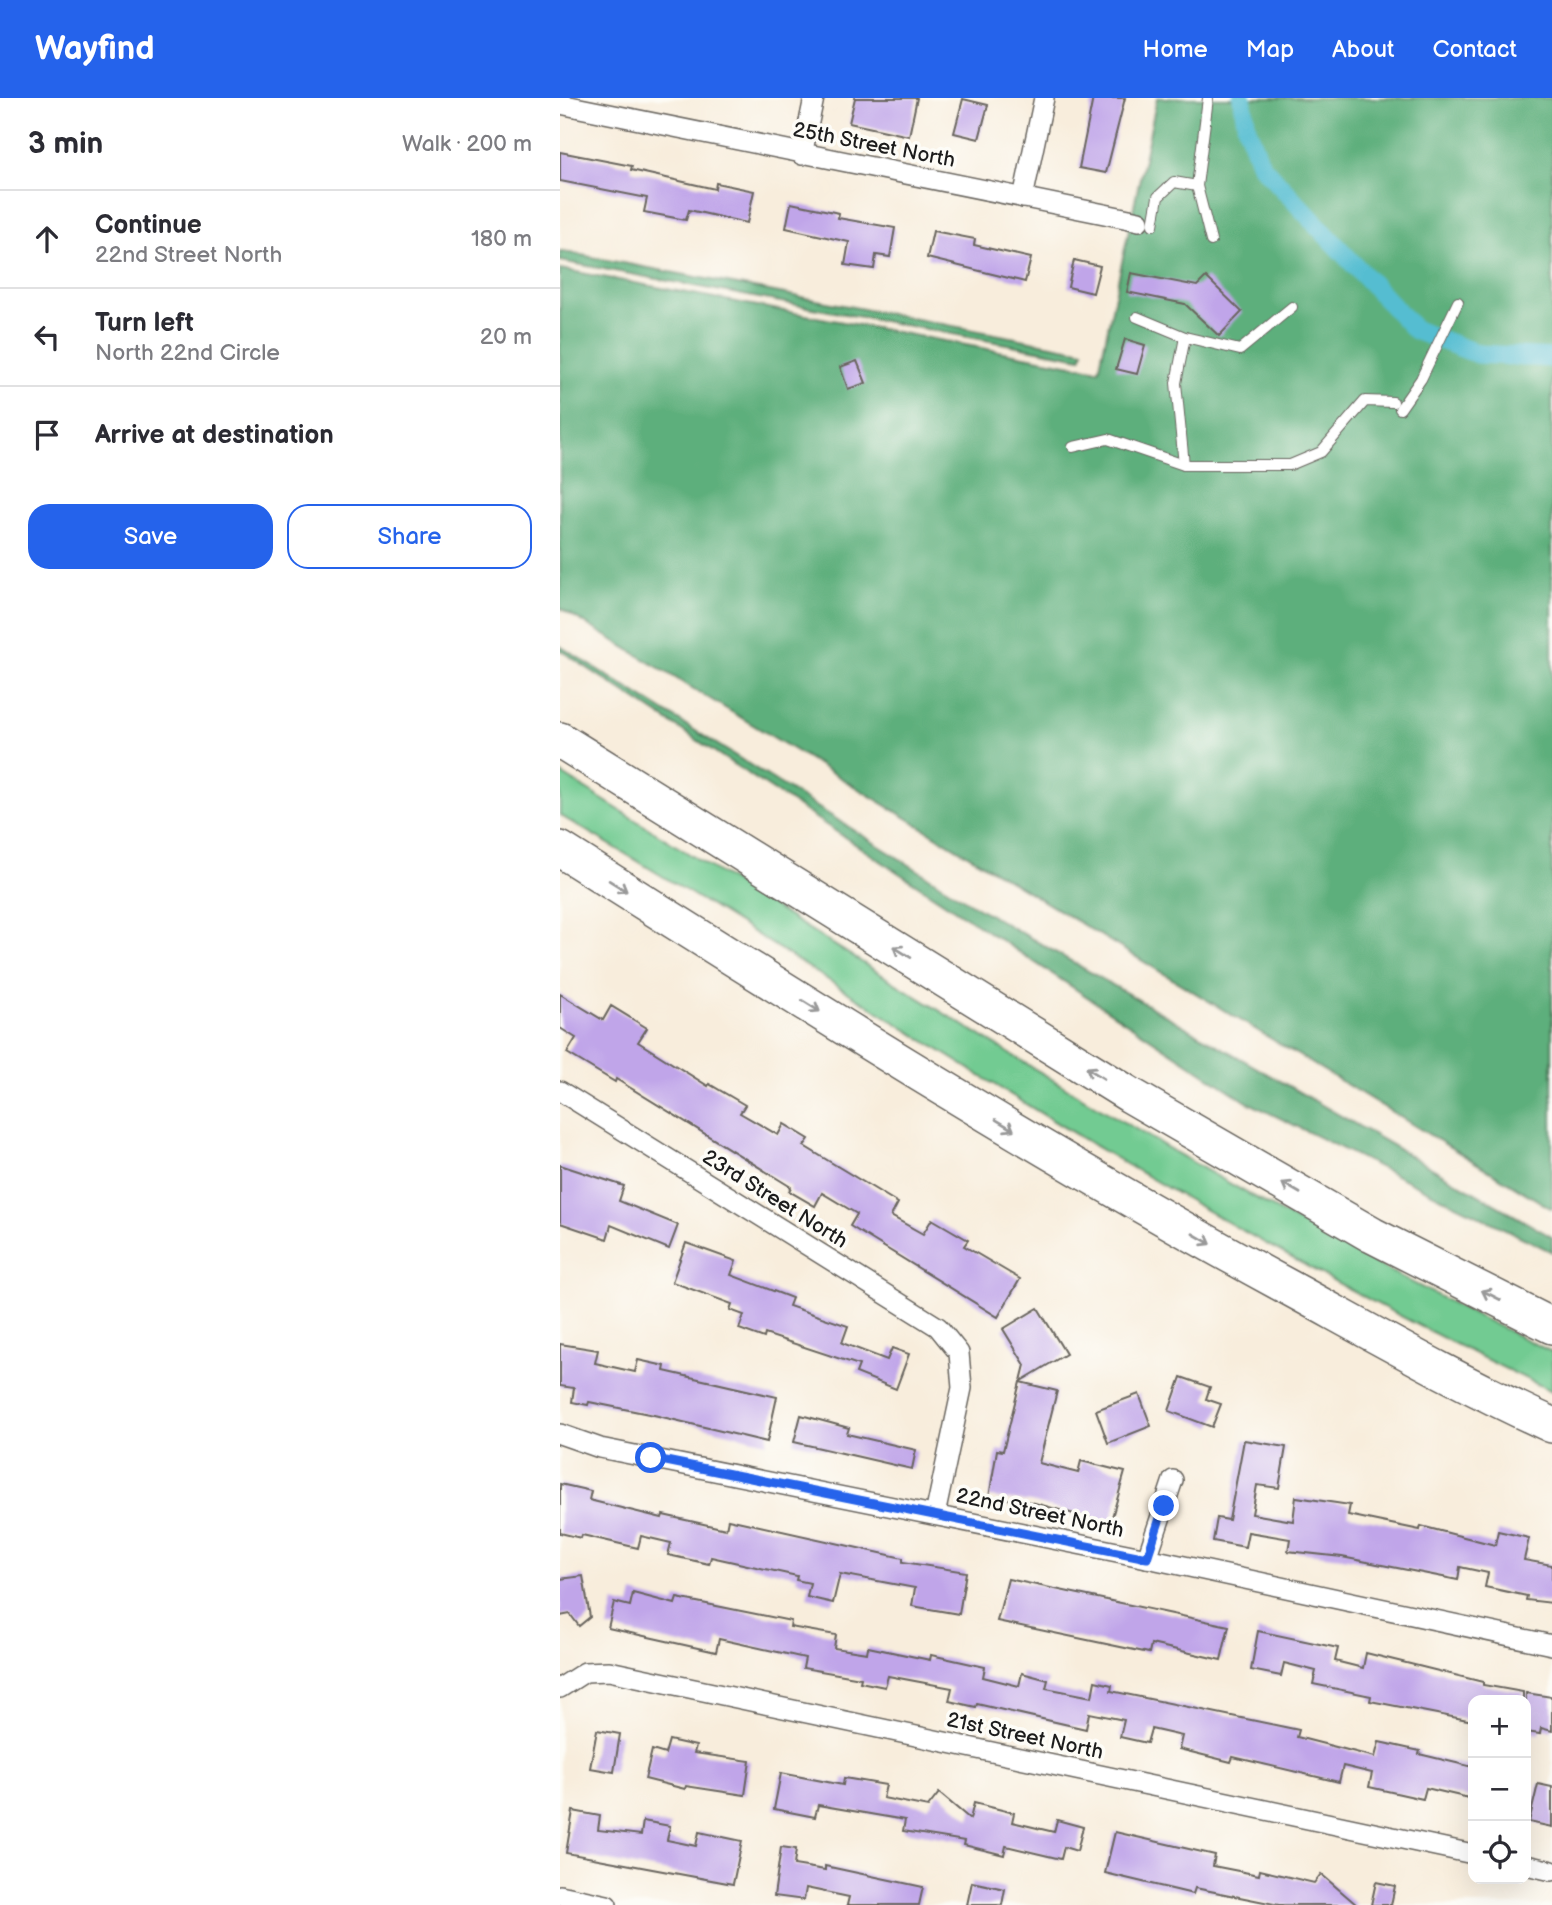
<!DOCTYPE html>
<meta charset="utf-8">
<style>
body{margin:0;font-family:"Balsamiq Sans",sans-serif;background:#f7f7f7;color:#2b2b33}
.controls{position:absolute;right:21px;bottom:21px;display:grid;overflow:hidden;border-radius:14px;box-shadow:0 7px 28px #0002}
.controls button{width:63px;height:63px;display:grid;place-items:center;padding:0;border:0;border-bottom:2px solid #e1e1e2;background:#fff;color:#2b2b33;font:35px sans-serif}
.stop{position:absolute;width:21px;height:21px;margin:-16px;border:5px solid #2563eb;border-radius:50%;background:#fff}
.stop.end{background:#2563eb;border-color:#fff;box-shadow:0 2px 7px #0008}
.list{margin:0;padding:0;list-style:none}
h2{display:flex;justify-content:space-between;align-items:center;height:91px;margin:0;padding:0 28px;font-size:30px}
h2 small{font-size:23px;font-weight:400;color:#7c7c81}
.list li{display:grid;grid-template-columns:46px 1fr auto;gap:21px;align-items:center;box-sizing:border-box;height:98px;padding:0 28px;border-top:2px solid #e1e1e2}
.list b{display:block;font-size:26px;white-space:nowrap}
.list p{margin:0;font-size:23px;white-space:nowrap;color:#7c7c81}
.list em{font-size:23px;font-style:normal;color:#7c7c81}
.actions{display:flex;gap:14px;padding:21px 28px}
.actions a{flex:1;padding:16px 0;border:2px solid #2563eb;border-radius:21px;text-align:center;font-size:24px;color:#2563eb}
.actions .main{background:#2563eb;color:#fff}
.icon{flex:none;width:38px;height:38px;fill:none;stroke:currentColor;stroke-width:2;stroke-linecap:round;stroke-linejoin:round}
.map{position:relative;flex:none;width:992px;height:1807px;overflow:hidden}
header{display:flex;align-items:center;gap:42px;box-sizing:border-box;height:98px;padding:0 35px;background:#2563eb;color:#fff}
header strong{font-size:33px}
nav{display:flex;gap:38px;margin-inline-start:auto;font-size:24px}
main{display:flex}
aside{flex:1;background:#fff}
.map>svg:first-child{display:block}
.green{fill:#72cb92;stroke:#477457;stroke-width:2}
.forest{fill:#5daf7c;stroke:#3c664c;stroke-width:2}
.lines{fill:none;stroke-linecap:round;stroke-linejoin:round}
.canal{stroke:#54bdd1;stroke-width:19}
.building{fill:#c0a5e9}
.service-casing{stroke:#69655f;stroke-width:12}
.minor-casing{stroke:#69655f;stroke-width:22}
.motorway-casing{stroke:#69655f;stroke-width:38}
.service{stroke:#fff;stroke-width:10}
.minor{stroke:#fff;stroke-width:19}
.motorway{stroke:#fff;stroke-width:35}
.oneway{stroke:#999}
.route{stroke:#2563eb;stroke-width:9}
.labels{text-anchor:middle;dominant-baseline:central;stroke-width:7;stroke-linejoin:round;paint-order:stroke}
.street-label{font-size:21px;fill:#1c1c1c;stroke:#fdfcf7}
</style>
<header>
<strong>Wayfind</strong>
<nav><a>Home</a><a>Map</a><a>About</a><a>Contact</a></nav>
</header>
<main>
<aside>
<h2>3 min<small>Walk · 200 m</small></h2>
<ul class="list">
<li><svg class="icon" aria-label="ahead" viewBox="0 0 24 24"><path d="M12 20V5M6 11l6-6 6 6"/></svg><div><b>Continue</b><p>22nd Street North</p></div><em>180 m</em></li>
<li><svg class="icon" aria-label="left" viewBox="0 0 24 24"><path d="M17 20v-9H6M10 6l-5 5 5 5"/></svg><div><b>Turn left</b><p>North 22nd Circle</p></div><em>20 m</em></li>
<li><svg class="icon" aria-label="arrive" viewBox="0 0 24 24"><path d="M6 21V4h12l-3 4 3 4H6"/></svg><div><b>Arrive at destination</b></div></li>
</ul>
<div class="actions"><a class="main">Save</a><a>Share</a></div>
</aside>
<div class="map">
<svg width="992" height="1807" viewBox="0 0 992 1807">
<rect width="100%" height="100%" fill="#fdfcf7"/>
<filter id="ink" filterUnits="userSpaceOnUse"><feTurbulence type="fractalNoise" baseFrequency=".0143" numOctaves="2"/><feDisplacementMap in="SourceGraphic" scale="14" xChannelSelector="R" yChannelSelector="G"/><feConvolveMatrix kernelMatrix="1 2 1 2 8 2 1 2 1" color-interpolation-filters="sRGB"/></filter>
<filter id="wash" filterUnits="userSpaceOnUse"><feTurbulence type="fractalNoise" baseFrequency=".00686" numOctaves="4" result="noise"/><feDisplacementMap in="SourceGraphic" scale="28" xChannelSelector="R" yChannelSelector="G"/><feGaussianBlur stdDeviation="1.57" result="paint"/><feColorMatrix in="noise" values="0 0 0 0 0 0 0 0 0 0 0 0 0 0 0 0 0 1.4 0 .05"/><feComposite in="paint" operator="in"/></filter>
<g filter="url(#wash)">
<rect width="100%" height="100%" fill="#f8eddc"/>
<!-- green -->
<path class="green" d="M 0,675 C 325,877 645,1090 992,1254 L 992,1293 C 840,1222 692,1140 547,1055 C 365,948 190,827 6,721 L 0,717 Z"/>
<!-- forest -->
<g class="forest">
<path d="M 597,0 L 992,0 L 992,1111 L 0,510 L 0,171 L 539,272 Z"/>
<path d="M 0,153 L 68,166 L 524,253 L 521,260 L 0,163 Z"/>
<path d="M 0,548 L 420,811 L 992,1139 L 992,1154 L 687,1004 L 0,552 Z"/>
</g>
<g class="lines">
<!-- canal -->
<path class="canal" d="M 682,0 L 687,30 L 701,67 L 855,232 L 918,256 L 992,260"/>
</g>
<g id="blocks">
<!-- building -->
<g class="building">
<path d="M 295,0 L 357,0 L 349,38 L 289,25 Z"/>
<path d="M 533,0 L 565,0 L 546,75 L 519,70 Z"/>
<path d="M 403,1 L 428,7 L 419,41 L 394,35 Z"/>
<path d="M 0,54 L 72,68 L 71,72 L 155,91 L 156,85 L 194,93 L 187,125 L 129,112 L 126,122 L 84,114 L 87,100 L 0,83 Z"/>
<path d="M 231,105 L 279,115 L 278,120 L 335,130 L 330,159 L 316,157 L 314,171 L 285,167 L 289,144 L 226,130 Z"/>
<path d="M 373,133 L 415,141 L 414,147 L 471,160 L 465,184 L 367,160 Z"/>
<path d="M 514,162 L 540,168 L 533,195 L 508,189 Z"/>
<path d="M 571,175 L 637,188 L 646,179 L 682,214 L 659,238 L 625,206 L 567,194 Z"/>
<path d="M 565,241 L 585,247 L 577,276 L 556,271 Z"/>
<path d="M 297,263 L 306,285 L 288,291 L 280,269 Z"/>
<path d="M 0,896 L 43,922 L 51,908 L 87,930 L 78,944 L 148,988 L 149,986 L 185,1007 L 180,1015 L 218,1037 L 224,1026 L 249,1041 L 244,1048 L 338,1105 L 331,1118 L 363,1136 L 372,1121 L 408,1142 L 404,1148 L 460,1181 L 438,1219 L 290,1128 L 297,1116 L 262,1095 L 255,1108 L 229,1093 L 231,1089 L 56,981 L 55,984 L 7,955 L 16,940 L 0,930 Z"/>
<path d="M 0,1067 L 64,1088 L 59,1103 L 118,1127 L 109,1151 L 51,1127 L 47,1141 L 0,1125 Z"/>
<path d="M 126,1145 L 176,1163 L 171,1177 L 232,1200 L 229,1208 L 288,1228 L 282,1245 L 327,1262 L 332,1250 L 349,1256 L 336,1291 L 296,1275 L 299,1267 L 205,1236 L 204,1240 L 179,1231 L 184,1217 L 170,1212 L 172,1206 L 112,1184 Z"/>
<path d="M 478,1210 L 506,1256 L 461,1283 L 465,1267 L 443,1231 Z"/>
<path d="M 0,1246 L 38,1252 L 35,1265 L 75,1274 L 78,1262 L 105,1268 L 104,1273 L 217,1299 L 207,1344 L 94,1317 L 29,1304 L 28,1307 L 12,1304 L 14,1290 L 0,1288 Z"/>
<path d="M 621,1279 L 650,1289 L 646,1301 L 661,1306 L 652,1329 L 609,1313 Z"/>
<path d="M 460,1284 L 497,1293 L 479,1365 L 518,1375 L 521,1363 L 565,1374 L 550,1426 L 471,1404 L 429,1399 L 437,1352 L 443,1353 Z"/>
<path d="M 579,1296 L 591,1328 L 548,1345 L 536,1312 Z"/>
<path d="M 241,1317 L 289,1330 L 287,1336 L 356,1352 L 352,1371 L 234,1344 Z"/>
<path d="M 684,1342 L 726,1349 L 719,1390 L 697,1387 L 692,1416 L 733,1423 L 736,1399 L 790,1407 L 788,1417 L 860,1432 L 861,1428 L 935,1447 L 938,1433 L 969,1440 L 964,1462 L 992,1467 L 992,1505 L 966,1502 L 967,1498 L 925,1489 L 928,1475 L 900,1469 L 898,1482 L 782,1459 L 728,1453 L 730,1441 L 688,1434 L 685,1449 L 653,1443 L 657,1420 L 669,1422 Z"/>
<path d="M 0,1386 L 31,1393 L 29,1402 L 102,1420 L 103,1417 L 166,1431 L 168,1421 L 343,1460 L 343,1464 L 406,1474 L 399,1516 L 352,1508 L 355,1490 L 280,1476 L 273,1505 L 247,1499 L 250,1485 L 236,1482 L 237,1478 L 151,1459 L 149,1466 L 108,1457 L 111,1445 L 81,1438 L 78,1450 L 22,1437 L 21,1440 L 0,1435 Z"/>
<path d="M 23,1478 L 30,1519 L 19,1528 L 10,1516 L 0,1518 L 0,1481 Z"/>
<path d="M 448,1481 L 669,1528 L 661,1562 L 591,1546 L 589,1555 L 437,1523 Z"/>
<path d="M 73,1495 L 115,1506 L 117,1500 L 231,1523 L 230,1529 L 276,1537 L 274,1550 L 307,1555 L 308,1549 L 370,1562 L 371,1557 L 425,1569 L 423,1579 L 459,1588 L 462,1575 L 488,1582 L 486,1590 L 532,1599 L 535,1583 L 552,1587 L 551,1593 L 739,1632 L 737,1639 L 815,1659 L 819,1644 L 860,1653 L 859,1656 L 913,1669 L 913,1701 L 866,1690 L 863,1701 L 809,1689 L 812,1675 L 783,1668 L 779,1684 L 673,1659 L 671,1664 L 619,1651 L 622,1638 L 591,1631 L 587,1645 L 560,1639 L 564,1622 L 529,1615 L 526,1631 L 417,1606 L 416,1609 L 389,1603 L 392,1590 L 328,1578 L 325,1589 L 300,1584 L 301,1580 L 243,1570 L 245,1560 L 159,1541 L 156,1554 L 48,1530 L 54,1504 L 70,1508 Z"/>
<path d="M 698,1533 L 778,1550 L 775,1563 L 803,1570 L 806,1555 L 923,1584 L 923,1587 L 963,1594 L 963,1602 L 913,1602 L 913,1623 L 810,1603 L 811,1598 L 753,1586 L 756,1573 L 724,1565 L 721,1578 L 691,1572 Z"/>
<path d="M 966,1595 L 992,1599 L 992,1633 L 981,1630 L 980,1636 L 966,1634 Z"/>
<path d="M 37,1632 L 60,1636 L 54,1674 L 30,1670 Z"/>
<path d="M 109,1642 L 136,1648 L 134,1655 L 190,1663 L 185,1697 L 126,1688 L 125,1691 L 85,1681 L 92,1652 L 105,1656 Z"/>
<path d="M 221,1675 L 283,1687 L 284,1680 L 326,1687 L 323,1700 L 368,1709 L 379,1695 L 410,1721 L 414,1705 L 454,1715 L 452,1724 L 494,1734 L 497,1722 L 523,1729 L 517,1753 L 504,1749 L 501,1761 L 446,1748 L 444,1757 L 404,1747 L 405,1743 L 343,1733 L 345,1722 L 258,1707 L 255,1719 L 214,1711 Z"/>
<path d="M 978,1686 L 992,1689 L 992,1729 L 969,1724 Z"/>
<path d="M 13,1713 L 40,1718 L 38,1732 L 81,1737 L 83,1723 L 110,1728 L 107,1742 L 136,1748 L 139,1734 L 182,1743 L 173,1786 L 6,1755 Z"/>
<path d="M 555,1734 L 655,1757 L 653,1768 L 699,1777 L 700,1772 L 754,1785 L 761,1776 L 797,1807 L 719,1807 L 635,1790 L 633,1796 L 545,1775 Z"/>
<path d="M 221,1749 L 236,1751 L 234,1767 L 265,1772 L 265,1768 L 363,1789 L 359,1807 L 287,1807 L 289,1799 L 246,1790 L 244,1802 L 214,1798 Z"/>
<path d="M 412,1784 L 445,1791 L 442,1807 L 407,1807 Z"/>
<path d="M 816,1784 L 835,1788 L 831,1807 L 811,1807 Z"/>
</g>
</g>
</g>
<g filter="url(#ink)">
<use href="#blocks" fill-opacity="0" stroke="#69655f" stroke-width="2"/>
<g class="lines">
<!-- service casing -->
<g class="service-casing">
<g id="service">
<path d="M 648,0 L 637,88 L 651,143"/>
<path d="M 593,127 L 598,99 L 614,84 L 637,88"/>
<path d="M 577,219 L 625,239 L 616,285 L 624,367"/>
<path d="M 625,239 L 680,252 L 732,209"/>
<path d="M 840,311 L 861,281 L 898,204"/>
<path d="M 513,349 L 548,341 L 624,367 L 730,367 L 761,354 L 805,303 L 833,304"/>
</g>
</g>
<!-- minor casing -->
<g class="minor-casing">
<g id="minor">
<path d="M 0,6 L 579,123"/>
<path d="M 242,57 L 254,0"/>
<path d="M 463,100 L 484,0"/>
<path d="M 0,993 L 378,1229 L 399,1255 L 402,1290 L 375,1417"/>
<path d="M 0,1336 L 40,1350 L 587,1460 L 992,1547"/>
<path d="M 587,1460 L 613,1382"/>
<path d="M 0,1590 L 25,1574 L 49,1573 L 913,1756"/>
<path d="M 966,1767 L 992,1773"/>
<path d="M 0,1797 L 47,1807"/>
</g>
</g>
<!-- motorway casing -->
<g class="motorway-casing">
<g id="motorway">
<path d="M 0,642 L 570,997 L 812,1137 L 992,1228"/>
<path d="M 0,751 C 239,902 478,1053 726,1188 C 814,1236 901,1286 992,1327"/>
</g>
</g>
<!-- service -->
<use href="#service" class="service"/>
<!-- minor -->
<use href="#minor" class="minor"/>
<!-- motorway -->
<use href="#motorway" class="motorway"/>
</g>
<!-- one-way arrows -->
<defs><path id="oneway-shaft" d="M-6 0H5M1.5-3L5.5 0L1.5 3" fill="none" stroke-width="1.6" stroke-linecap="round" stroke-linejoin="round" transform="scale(1.75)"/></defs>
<g class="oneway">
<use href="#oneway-shaft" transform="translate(58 788) rotate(32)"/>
<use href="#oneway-shaft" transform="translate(342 854) rotate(-148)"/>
<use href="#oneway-shaft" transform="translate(251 908) rotate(32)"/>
<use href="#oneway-shaft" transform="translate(535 975) rotate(-148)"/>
<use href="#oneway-shaft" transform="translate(445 1027) rotate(31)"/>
<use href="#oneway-shaft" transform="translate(731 1090) rotate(-150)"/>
<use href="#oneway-shaft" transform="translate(642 1141) rotate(30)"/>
<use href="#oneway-shaft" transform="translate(931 1197) rotate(-153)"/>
</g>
</g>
<g class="lines" filter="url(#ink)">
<!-- route -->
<path class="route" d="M 91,1360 L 587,1460 L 604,1408"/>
</g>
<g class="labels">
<!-- street labels -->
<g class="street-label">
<text transform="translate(314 47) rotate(11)">25th Street North</text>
<text transform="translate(215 1101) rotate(32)">23rd Street North</text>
<text transform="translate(480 1415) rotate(12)">22nd Street North</text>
<text transform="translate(465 1638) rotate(12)">21st Street North</text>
</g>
</g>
</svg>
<div class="controls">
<button>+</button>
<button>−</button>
<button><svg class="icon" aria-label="locate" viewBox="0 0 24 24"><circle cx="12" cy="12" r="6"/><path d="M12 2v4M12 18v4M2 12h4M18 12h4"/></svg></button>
</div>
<div class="stop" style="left:91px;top:1360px"></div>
<div class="stop end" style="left:604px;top:1408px"></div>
</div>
</main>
